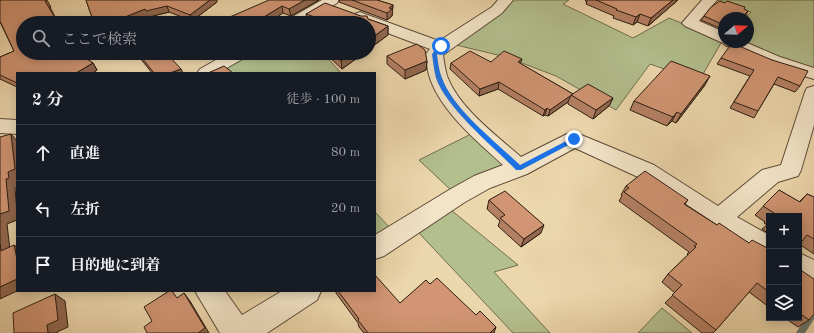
<!DOCTYPE html>
<html lang="ja">
<meta charset="utf-8">
<style>
body{margin:0;font-family:"Old Standard TT","Noto Serif JP",serif;background:#20242c;color:#f1f3f6}
.controls{position:absolute;right:12px;bottom:12px;display:grid;overflow:hidden;border-radius:0px;box-shadow:0 2px 10px #0003}
.controls button{width:36px;height:36px;display:grid;place-items:center;padding:0;border:0;border-bottom:1px solid #363941;background:#171b24;color:#f1f3f6;font:20px sans-serif}
.compass{position:absolute;left:718px;top:12px;width:36px;height:36px;border-radius:50%;background:#171b24;box-shadow:0 2px 10px #0003;rotate:71deg}
.stop{position:absolute;width:12px;height:12px;margin:-9px;border:3px solid #1a73e8;border-radius:50%;background:#fff}
.stop.end{background:#1a73e8;border-color:#fff;box-shadow:0 1px 4px #0008}
.list{margin:0;padding:0;list-style:none}
h2{display:flex;justify-content:space-between;align-items:center;height:52px;margin:0;padding:0 16px;font-size:17px}
h2 small{font-size:13px;font-weight:400;color:#9ea1a6}
.list li{display:grid;grid-template-columns:26px 1fr auto;gap:12px;align-items:center;box-sizing:border-box;height:56px;padding:0 16px;border-top:1px solid #363941}
.list b{display:block;font-size:15px;white-space:nowrap}
.list em{font-size:13px;font-style:normal;color:#9ea1a6}
.icon{flex:none;width:22px;height:22px;fill:none;stroke:currentColor;stroke-width:2;stroke-linecap:round;stroke-linejoin:round}
.map{position:relative;flex:none;width:814px;height:333px;overflow:hidden}
.search{position:absolute;background:#171b24;box-shadow:0 2px 10px #0003;left:16px;top:16px;width:360px;height:44px;display:flex;align-items:center;gap:10px;box-sizing:border-box;padding:0 14px;border-radius:22px;color:#9ea1a6;font-size:15px}
.panel{position:absolute;background:#171b24;box-shadow:0 2px 10px #0003;left:16px;top:72px;width:360px;height:220px;border-radius:0px}
.map>svg:first-child{display:block}
.green{fill:#b3bf8d;stroke:#706e50}
.lines{fill:none;stroke-linecap:round;stroke-linejoin:round}
.stream{fill:#6d7a70;fill-rule:evenodd}
.minor-casing{stroke:#5c4b38;stroke-width:2}
.minor{fill:#f3e4c8;fill-rule:evenodd}
.wall{fill:#b48063;stroke:#2c1d12}
.shaded-wall{fill:#926850;stroke:#2c1d12}
.building{fill:#d19573;stroke:#2c1d12}
.route{fill:#1a73e8}
</style>
<div class="map">
<svg width="814" height="333" viewBox="0 0 814 333">
<rect width="100%" height="100%" fill="#ecd6ab"/>
<filter id="stains"><feTurbulence type="fractalNoise" baseFrequency=".005" numOctaves="4"/><feColorMatrix values="0 0 0 0 .2 0 0 0 0 .09 0 0 0 0 .02 0 0 0 .5 -.17"/></filter>
<radialGradient id="worn" r=".72"><stop offset=".6" stop-color="#630" stop-opacity="0"/><stop offset="1" stop-color="#630" stop-opacity=".3"/></radialGradient>
<!-- green -->
<g class="green">
<path d="M 510,0 L 569,0 L 563,4 L 633,38 L 669,18 L 713,36 L 721,43 L 699,81 L 650,64 L 616,110 L 556,76 L 506,57 L 452,44 Z"/>
<path d="M 716,0 L 814,0 L 814,69 L 738,42 L 748,42 L 748,18 L 745,18 L 751,12 Z"/>
<path d="M 249,53 L 323,53 L 341,73 L 231,73 L 224,67 Z"/>
<path d="M 475,132 L 504,161 L 504,169 L 453,192 L 419,160 Z"/>
<path d="M 451,210 L 518,265 L 494,272 L 550,333 L 513,333 L 419,233 Z"/>
<path d="M 375,212 L 393,231 L 375,241 Z"/>
<path d="M 662,308 L 692,333 L 638,333 Z"/>
</g>
<g class="lines">
<!-- stream -->
<path class="stream" d="M 814,308 L 814,319 L 805,333 L 796,333 L 811,309 Z"/>
<!-- minor casing -->
<g class="minor-casing">
<g id="minor">
<path d="M 322,0 L 339,0 L 337,3 L 303,23 L 284,23 L 287,20 Z"/>
<path d="M 498,0 L 513,0 L 502,13 L 443,55 C 444,62 445,69 447,76 C 459,108 496,135 521,157 L 567,134 L 574,132 L 654,165 L 718,206 L 762,170 L 781,165 L 805,92 L 807,88 L 814,86 L 814,125 L 801,170 L 798,176 L 778,182 L 737,217 L 769,235 L 769,259 L 760,256 L 710,226 L 638,177 L 575,148 L 527,174 L 490,188 L 465,202 L 384,256 L 375,259 L 375,235 L 449,190 L 474,176 L 503,165 C 477,141 439,110 429,75 C 427,68 427,61 426,54 L 430,49 L 369,26 L 369,23 C 363,23 356,23 352,17 L 355,14 L 360,12 L 365,14 L 439,41 L 492,7 Z"/>
<path d="M 702,0 L 717,0 L 699,21 L 724,32 L 724,42 L 745,42 L 780,57 L 814,68 L 814,79 L 768,65 L 725,45 L 723,43 L 685,26 L 682,23 Z"/>
<path d="M 228,53 L 248,53 L 246,57 L 218,73 L 197,73 L 200,69 Z"/>
<path d="M 0,119 L 17,120 L 17,134 L 0,133 Z"/>
<path d="M 799,253 L 814,260 L 814,286 L 799,279 Z"/>
<path d="M 195,291 L 225,291 L 242,315 L 282,291 L 321,291 L 317,300 L 267,333 L 220,333 Z"/>
</g>
</g>
<!-- minor -->
<use href="#minor" class="minor"/>
</g>
<!-- wall -->
<g class="wall">
<path d="M 0,0 L 51,7 L 23,23 L 93,63 L 97,70 L 93,73 L 17,73 L 17,87 L 0,79 L 0,57 L 14,51 L 0,22 Z"/>
<path d="M 86,0 L 217,2 L 192,21 L 169,12 L 149,17 L 148,16 L 129,23 L 94,23 Z"/>
<path d="M 269,0 L 319,0 L 291,16 L 283,13 Z"/>
<path d="M 339,0 L 377,0 L 393,5 L 392,16 L 387,20 L 339,2 Z"/>
<path d="M 586,0 L 678,0 L 648,26 L 637,22 L 633,25 L 613,18 L 614,16 L 586,4 L 587,1 L 585,1 Z"/>
<path d="M 744,9 L 746,15 L 743,18 L 724,18 L 724,30 L 701,20 L 704,16 Z"/>
<path d="M 306,14 L 368,19 L 388,26 L 388,35 L 369,49 L 369,23 L 309,23 L 307,22 Z"/>
<path d="M 136,53 L 159,53 L 161,56 L 165,57 L 183,73 L 152,73 Z"/>
<path d="M 326,53 L 364,53 L 342,69 L 327,55 Z"/>
<path d="M 387,56 L 427,61 L 426,70 L 405,79 L 387,64 Z"/>
<path d="M 721,58 L 772,60 L 800,86 L 795,92 L 774,84 L 758,111 L 754,118 L 730,108 L 750,76 L 717,64 Z"/>
<path d="M 491,62 L 521,64 L 573,94 L 613,98 L 609,106 L 593,119 L 568,104 L 568,102 L 548,116 L 545,115 L 543,116 L 498,89 L 479,96 L 450,69 L 451,63 Z"/>
<path d="M 705,85 L 676,123 L 672,121 L 667,126 L 630,110 L 634,101 Z"/>
<path d="M 626,186 L 688,200 L 685,204 L 717,225 L 749,243 L 769,249 L 769,307 L 749,292 L 716,330 L 713,333 L 702,333 L 665,303 L 675,293 L 662,282 L 668,274 L 688,255 L 687,254 L 689,252 L 619,201 L 622,196 L 621,195 Z"/>
<path d="M 779,190 L 799,202 L 807,194 L 814,197 L 814,254 L 799,244 L 799,216 L 769,216 L 769,234 L 762,229 L 767,225 L 764,223 L 765,222 L 755,215 Z"/>
<path d="M 489,200 L 541,233 L 521,247 L 498,226 L 500,221 L 487,209 Z"/>
<path d="M 799,269 L 809,320 L 798,327 L 785,318 L 799,318 Z"/>
<path d="M 430,284 L 494,333 L 364,333 L 359,327 L 358,323 L 336,293 L 336,291 L 375,291 L 400,303 Z"/>
</g>
<!-- shaded-wall -->
<g class="shaded-wall">
<path d="M 47,0 L 51,7 L 50,7 L 58,23 L 45,1 Z"/>
<path d="M 210,0 L 217,0 L 217,2 L 192,21 L 190,15 Z"/>
<path d="M 305,0 L 319,0 L 291,16 L 289,9 Z"/>
<path d="M 673,0 L 678,0 L 648,26 L 651,18 Z"/>
<path d="M 393,5 L 392,16 L 387,20 L 387,13 L 389,8 Z"/>
<path d="M 167,6 L 169,12 L 149,17 L 148,16 L 129,23 L 110,23 L 145,9 Z"/>
<path d="M 282,6 L 283,13 L 268,23 L 254,23 Z"/>
<path d="M 748,11 L 746,15 L 743,18 L 741,18 Z"/>
<path d="M 640,14 L 637,22 L 633,25 L 636,17 Z"/>
<path d="M 388,26 L 388,35 L 369,49 L 369,40 Z"/>
<path d="M 351,53 L 364,53 L 342,69 L 341,61 Z"/>
<path d="M 522,59 L 520,65 L 518,62 Z"/>
<path d="M 427,61 L 426,70 L 405,79 L 405,70 Z"/>
<path d="M 93,63 L 97,70 L 93,73 L 76,73 Z"/>
<path d="M 181,69 L 183,73 L 170,73 Z"/>
<path d="M 710,76 L 705,85 L 676,123 L 681,114 Z"/>
<path d="M 499,82 L 498,89 L 479,96 L 480,89 Z"/>
<path d="M 571,95 L 568,102 L 548,116 L 550,110 Z"/>
<path d="M 613,98 L 609,106 L 593,119 L 596,110 Z"/>
<path d="M 547,108 L 545,115 L 543,116 L 545,110 Z"/>
<path d="M 677,112 L 672,121 L 667,126 L 673,117 Z"/>
<path d="M 11,134 L 17,141 L 17,187 L 15,188 L 17,212 L 17,220 L 7,224 L 11,259 L 1,251 L 0,244 L 0,214 L 6,179 Z"/>
<path d="M 544,225 L 541,233 L 521,247 L 524,239 Z"/>
<path d="M 14,245 L 17,247 L 17,259 Z"/>
<path d="M 17,279 L 17,291 L 0,299 L 0,287 Z"/>
<path d="M 184,293 L 190,301 L 209,333 L 198,333 Z"/>
<path d="M 55,294 L 65,301 L 68,327 L 57,332 L 58,333 L 48,333 L 47,325 Z"/>
<path d="M 496,327 L 494,333 L 490,333 Z"/>
</g>
<!-- building -->
<g class="building">
<path d="M 0,0 L 46,0 L 45,1 L 58,23 L 23,23 L 23,53 L 78,53 L 93,63 L 76,73 L 17,73 L 17,83 L 0,75 L 0,57 L 14,51 L 0,21 Z"/>
<path d="M 86,0 L 210,0 L 190,15 L 167,6 L 146,11 L 145,9 L 110,23 L 94,23 Z"/>
<path d="M 269,0 L 305,0 L 289,9 L 282,6 L 254,23 L 216,23 Z"/>
<path d="M 352,0 L 377,0 L 393,5 L 389,8 L 392,9 L 387,13 Z"/>
<path d="M 596,0 L 673,0 L 651,18 L 640,14 L 636,17 L 616,10 L 617,9 Z"/>
<path d="M 720,1 L 725,3 L 727,1 L 745,7 L 744,9 L 748,11 L 741,18 L 724,18 L 724,25 L 704,16 L 711,7 Z"/>
<path d="M 325,3 L 361,16 L 367,16 L 368,19 L 388,26 L 369,40 L 369,23 L 314,23 L 320,19 L 306,14 Z"/>
<path d="M 732,43 L 772,60 L 808,71 L 800,86 L 778,77 L 758,111 L 734,102 L 754,70 L 721,58 Z"/>
<path d="M 417,44 L 425,50 L 427,61 L 405,70 L 387,56 Z"/>
<path d="M 470,51 L 491,62 L 504,51 L 522,59 L 518,62 L 573,94 L 550,110 L 547,108 L 545,110 L 499,82 L 480,89 L 451,63 Z"/>
<path d="M 138,53 L 159,53 L 161,56 L 164,55 L 165,57 L 169,56 L 181,69 L 170,73 L 154,73 Z"/>
<path d="M 333,53 L 351,53 L 341,61 Z"/>
<path d="M 671,61 L 710,76 L 681,114 L 677,112 L 673,117 L 634,101 Z"/>
<path d="M 224,66 L 233,73 L 208,73 Z"/>
<path d="M 588,84 L 613,98 L 596,110 L 571,95 Z"/>
<path d="M 11,134 L 15,169 L 8,172 L 9,178 L 6,179 L 9,211 L 0,214 L 0,137 Z"/>
<path d="M 645,171 L 688,200 L 684,204 L 717,225 L 719,223 L 749,243 L 752,240 L 769,249 L 769,292 L 757,283 L 716,330 L 672,295 L 682,285 L 668,274 L 696,247 L 694,246 L 697,244 L 624,192 L 629,188 L 626,186 Z"/>
<path d="M 779,190 L 800,202 L 807,194 L 814,197 L 814,239 L 807,235 L 799,245 L 799,216 L 775,216 L 773,214 L 774,213 L 763,206 Z"/>
<path d="M 505,191 L 544,225 L 524,239 L 500,218 L 505,215 L 489,200 Z"/>
<path d="M 0,244 L 1,251 L 14,245 L 17,259 L 17,279 L 0,287 Z"/>
<path d="M 799,269 L 814,279 L 814,314 L 809,320 L 799,313 Z"/>
<path d="M 375,275 L 400,303 L 426,280 L 430,284 L 437,278 L 476,315 L 480,311 L 496,327 L 490,333 L 368,333 L 358,320 L 359,319 L 338,291 L 375,291 Z"/>
<path d="M 169,291 L 172,291 L 177,298 L 184,293 L 205,328 L 198,333 L 147,333 L 144,327 L 152,321 L 144,307 Z"/>
<path d="M 55,294 L 58,320 L 47,325 L 48,333 L 14,333 L 13,313 Z"/>
</g>
<!-- route -->
<path class="route" d="M 439,45 L 443,46 L 437,54 C 438,62 439,71 442,78 C 453,109 496,142 520,165 L 572,138 L 576,138 L 576,141 L 521,170 L 516,170 C 493,146 447,109 436,78 C 434,70 433,62 432,54 Z"/>
<rect width="100%" height="100%" filter="url(#stains)"/>
<rect width="100%" height="100%" fill="url(#worn)"/>
</svg>
<div class="controls">
<button>+</button>
<button>−</button>
<button><svg class="icon" aria-label="layers" viewBox="0 0 24 24"><path d="M12 4l9 5-9 5-9-5zM3 14l9 5 9-5"/></svg></button>
</div>
<svg class="compass" viewBox="-18 -18 36 36"><path d="M0-13l5 13h-10z" fill="#e53935"/><path d="M0 13l5-13h-10z" fill="#9ea1a6"/></svg>
<div class="stop" style="left:441px;top:46px"></div>
<div class="stop end" style="left:574px;top:139px"></div>
<div class="search"><svg class="icon" aria-label="search" viewBox="0 0 24 24"><circle cx="10" cy="10" r="6"/><path d="M15 15l6 6"/></svg>ここで検索</div>
<section class="panel">
<h2>2 分<small>徒歩 · 100 m</small></h2>
<ul class="list">
<li><svg class="icon" aria-label="ahead" viewBox="0 0 24 24"><path d="M12 20V5M6 11l6-6 6 6"/></svg><div><b>直進</b></div><em>80 m</em></li>
<li><svg class="icon" aria-label="left" viewBox="0 0 24 24"><path d="M17 20v-9H6M10 6l-5 5 5 5"/></svg><div><b>左折</b></div><em>20 m</em></li>
<li><svg class="icon" aria-label="arrive" viewBox="0 0 24 24"><path d="M6 21V4h12l-3 4 3 4H6"/></svg><div><b>目的地に到着</b></div></li>
</ul>
</section>
</div>
